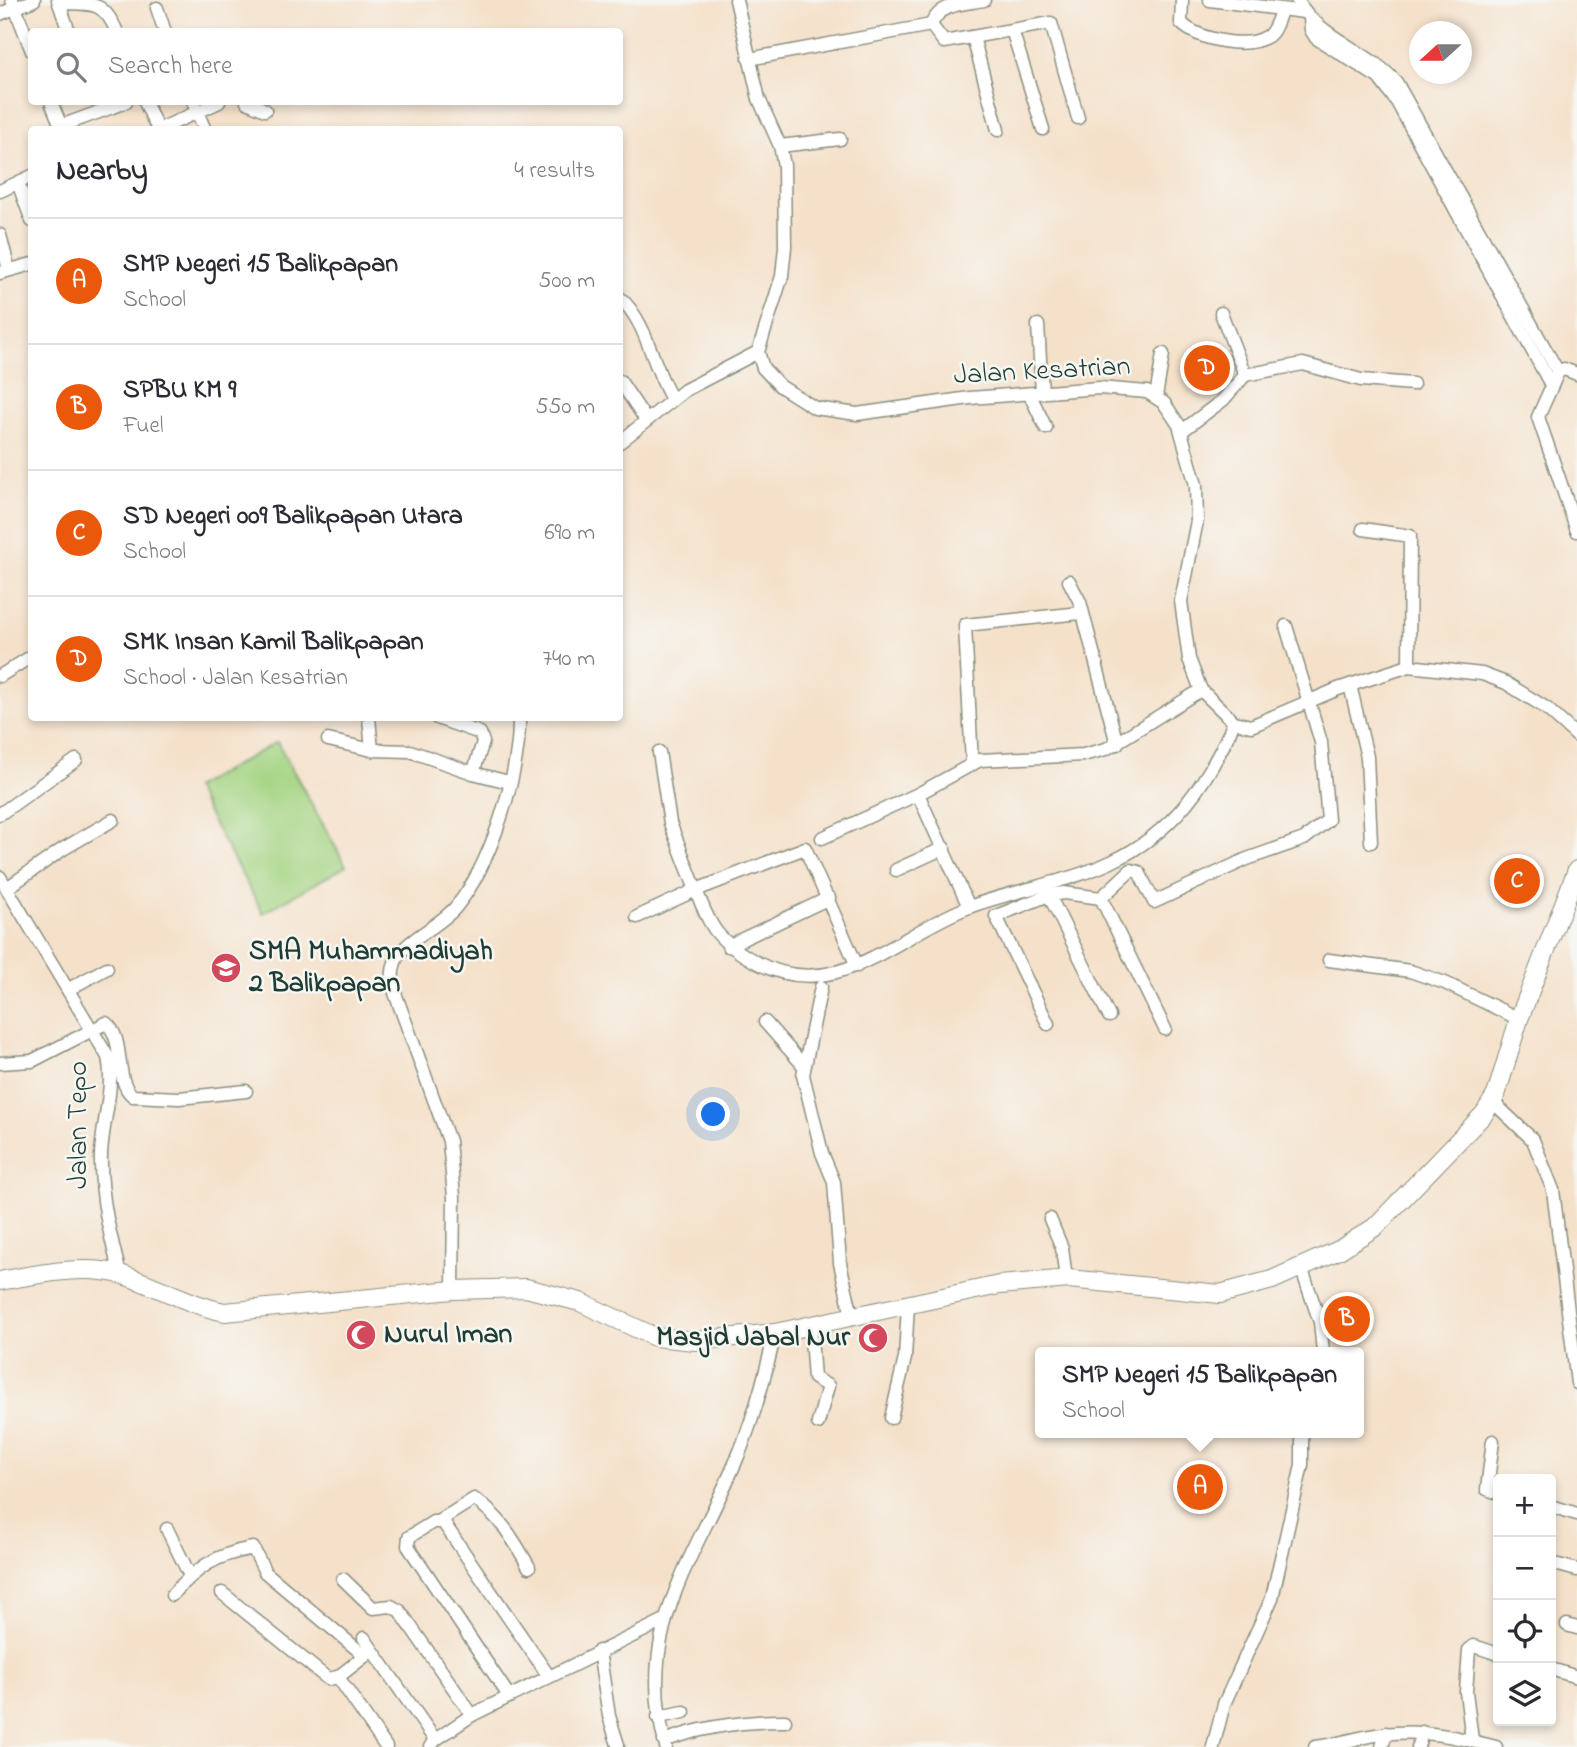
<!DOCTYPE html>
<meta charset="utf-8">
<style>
body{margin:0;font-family:"Indie Flower",sans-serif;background:#f2f2f3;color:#2b2b33}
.controls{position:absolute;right:21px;bottom:21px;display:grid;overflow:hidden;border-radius:7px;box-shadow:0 4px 10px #0003}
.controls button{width:63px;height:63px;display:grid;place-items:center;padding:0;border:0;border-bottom:2px solid #e1e1e2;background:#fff;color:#2b2b33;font:35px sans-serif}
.compass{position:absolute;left:1409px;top:21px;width:63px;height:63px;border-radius:50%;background:#fff;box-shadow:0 4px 10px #0003;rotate:249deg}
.you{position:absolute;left:714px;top:1115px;width:24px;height:24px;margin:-18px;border:5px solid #fff;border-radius:50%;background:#1a73e8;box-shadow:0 0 0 10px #1a73e833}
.badge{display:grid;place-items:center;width:46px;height:46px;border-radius:50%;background:#ea580c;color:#fff;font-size:23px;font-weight:700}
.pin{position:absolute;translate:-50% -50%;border:4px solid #fff;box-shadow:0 2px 7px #0006}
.popup{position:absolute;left:1035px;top:1347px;width:329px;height:91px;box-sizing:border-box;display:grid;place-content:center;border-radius:7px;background:#fff;filter:drop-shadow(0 2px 5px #0005);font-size:23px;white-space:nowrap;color:#7c7c81}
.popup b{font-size:26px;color:#2b2b33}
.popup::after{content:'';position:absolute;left:50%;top:100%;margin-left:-14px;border:14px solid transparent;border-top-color:#fff}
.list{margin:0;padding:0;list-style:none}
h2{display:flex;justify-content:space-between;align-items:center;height:91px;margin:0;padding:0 28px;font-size:30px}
h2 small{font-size:23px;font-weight:400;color:#7c7c81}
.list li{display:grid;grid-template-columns:46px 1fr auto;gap:21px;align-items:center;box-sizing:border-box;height:126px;padding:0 28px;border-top:2px solid #e1e1e2}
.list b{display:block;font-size:26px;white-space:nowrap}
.list p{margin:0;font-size:23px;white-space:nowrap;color:#7c7c81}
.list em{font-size:23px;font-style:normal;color:#7c7c81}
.icon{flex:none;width:38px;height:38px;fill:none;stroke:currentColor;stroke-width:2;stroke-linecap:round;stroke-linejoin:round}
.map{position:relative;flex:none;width:1577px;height:1747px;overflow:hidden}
.search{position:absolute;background:#fff;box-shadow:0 4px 10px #0003;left:28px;top:28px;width:595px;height:77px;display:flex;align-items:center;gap:18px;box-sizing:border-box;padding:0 24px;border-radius:7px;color:#7c7c81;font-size:26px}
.panel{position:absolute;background:#fff;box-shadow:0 4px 10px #0003;left:28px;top:126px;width:595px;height:595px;border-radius:7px}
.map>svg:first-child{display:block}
.green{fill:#a4d482;stroke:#62885b;stroke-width:2}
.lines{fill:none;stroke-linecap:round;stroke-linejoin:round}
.minor-casing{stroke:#8a8f7f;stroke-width:15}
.highway-casing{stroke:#8a8f7f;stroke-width:20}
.minor{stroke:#fff;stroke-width:12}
.highway{stroke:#fff;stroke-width:18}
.labels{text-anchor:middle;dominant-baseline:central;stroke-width:5;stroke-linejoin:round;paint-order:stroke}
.street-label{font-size:28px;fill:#1f3d34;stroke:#f6f6f2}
.poi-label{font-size:28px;font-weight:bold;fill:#1f3d34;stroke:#f6f6f2;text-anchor:start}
</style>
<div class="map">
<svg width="1577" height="1747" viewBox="0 0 1577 1747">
<rect width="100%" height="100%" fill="#f6f6f2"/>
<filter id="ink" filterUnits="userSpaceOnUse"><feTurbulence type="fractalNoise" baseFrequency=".0143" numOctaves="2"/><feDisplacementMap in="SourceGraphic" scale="14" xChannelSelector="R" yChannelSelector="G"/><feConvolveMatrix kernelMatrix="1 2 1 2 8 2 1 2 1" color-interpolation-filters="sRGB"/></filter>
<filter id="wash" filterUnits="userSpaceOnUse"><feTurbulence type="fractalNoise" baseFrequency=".00686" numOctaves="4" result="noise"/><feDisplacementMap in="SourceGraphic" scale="28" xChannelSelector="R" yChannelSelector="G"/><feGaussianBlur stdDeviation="1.57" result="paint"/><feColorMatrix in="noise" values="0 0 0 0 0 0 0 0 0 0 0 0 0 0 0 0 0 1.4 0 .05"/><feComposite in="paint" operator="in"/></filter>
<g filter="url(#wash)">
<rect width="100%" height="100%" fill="#f5e1ca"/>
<!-- green -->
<path class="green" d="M 277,742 L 346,866 L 263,913 L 194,788 Z"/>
</g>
<g filter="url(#ink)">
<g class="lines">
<!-- minor casing -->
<g class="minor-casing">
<g id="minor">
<path d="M 12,0 L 32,51"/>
<path d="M 58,0 L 59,3 C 93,4 103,0 117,32"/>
<path d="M 736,0 L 759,99 L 780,146 L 784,165 L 785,247 L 782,276 L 758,352 L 763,368 L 780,386 L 815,408 L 857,414 L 970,398 L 1099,388 L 1147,392 L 1164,403 L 1179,425 L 1196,485 L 1197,521 L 1181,601 L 1189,659 L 1201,690 L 1234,722 L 1251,726 L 1338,689 L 1409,666 L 1482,674 L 1506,683 L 1546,708 L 1577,736"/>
<path d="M 1182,0 L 1181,23 C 1199,40 1246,50 1268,36 C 1275,31 1278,19 1281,11"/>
<path d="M 1210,0 L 1304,12"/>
<path d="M 1297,0 C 1321,40 1366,49 1396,82 L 1558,372"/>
<path d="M 59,3 L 69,32"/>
<path d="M 157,8 L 165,32"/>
<path d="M 0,14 L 34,0"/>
<path d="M 1310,18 L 1311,30 L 1316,38 L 1379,78 L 1397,102 L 1551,385"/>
<path d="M 931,25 C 940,3 963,4 984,0"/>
<path d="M 1012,30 L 1043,129"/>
<path d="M 973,37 L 998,130"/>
<path d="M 749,59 L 931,25 L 944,42 L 1051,23 L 1078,118"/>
<path d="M 51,102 L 61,126 L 126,102"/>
<path d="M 145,102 L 158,130"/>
<path d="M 193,102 L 205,130"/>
<path d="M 247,102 L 265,110"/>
<path d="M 158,130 L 219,102"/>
<path d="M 780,146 L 840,139"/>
<path d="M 18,183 L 32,221"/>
<path d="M 0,191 L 32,176"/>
<path d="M 0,235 L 9,270"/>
<path d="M 0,273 L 32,264"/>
<path d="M 620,298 C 648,323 652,367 672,399"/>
<path d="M 1038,325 L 1042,393"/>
<path d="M 1577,374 L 1564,369 L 1558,372 L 1538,417 L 1577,531"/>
<path d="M 1245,375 L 1303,364 L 1361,380 L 1413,384"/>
<path d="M 620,381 L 646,420"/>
<path d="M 1030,395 L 1046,428"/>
<path d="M 1156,397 L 1163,354"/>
<path d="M 1182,431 L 1223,400 L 1245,375 L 1221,313"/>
<path d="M 620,442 L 685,390 L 758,352"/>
<path d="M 1363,529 L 1410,536 L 1409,666"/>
<path d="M 1069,581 L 1080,602 L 1117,744"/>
<path d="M 0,676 L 32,656"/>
<path d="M 1350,685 L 1367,757 L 1371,842"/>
<path d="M 437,718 L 480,733 L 483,742 L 473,773 L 509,782"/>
<path d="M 328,740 L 372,750 L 369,718"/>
<path d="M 372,750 L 410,751 L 473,773"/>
<path d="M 972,764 L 965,625 L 1081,613"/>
<path d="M 918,794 L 969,907"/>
<path d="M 0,814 L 76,760"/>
<path d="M 822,838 L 918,794 L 980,760 L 1083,755 L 1106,749 L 1201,690"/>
<path d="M 896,870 L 944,848"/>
<path d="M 0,877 L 108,1057 C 115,1088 102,1123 101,1155 C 100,1196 110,1235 120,1274"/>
<path d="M 7,888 L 63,849 L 113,820"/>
<path d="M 1101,898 L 1165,1029"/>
<path d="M 637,917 L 696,890 L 670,823 L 659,752"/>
<path d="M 728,946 L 829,898"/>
<path d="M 1329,960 L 1410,971 L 1445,983 L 1519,1019"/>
<path d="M 857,966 L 805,848 L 696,890 C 711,929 717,940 754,961 C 836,1007 896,934 969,907 C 1015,890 1066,883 1111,862 C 1173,833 1208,783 1234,722"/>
<path d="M 821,987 L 803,1075 L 822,1153 L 834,1182 L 840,1263 L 852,1316"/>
<path d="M 69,989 L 107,968"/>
<path d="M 1109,1016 L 1049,895 L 1064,893 L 1101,898 L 1131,870 L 1139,872 L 1154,902 L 1247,859 L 1304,839 L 1328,820 L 1321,742 L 1286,626"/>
<path d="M 765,1022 L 804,1066"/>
<path d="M 1048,1024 L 996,916 L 1049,895"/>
<path d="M 0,1063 L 32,1061 L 106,1023 C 126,1039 113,1080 133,1096 L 179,1098 L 246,1091"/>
<path d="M 1493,1102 L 1533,1140 L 1553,1190 L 1577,1383"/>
<path d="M 1050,1219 L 1062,1248 L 1066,1279"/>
<path d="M 1301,1267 L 1320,1322 L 1323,1352"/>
<path d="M 453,1290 L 454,1197 L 449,1141 L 395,993 C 392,980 391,968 398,956 C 409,939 440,925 455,908 C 491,866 520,772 519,718"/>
<path d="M 810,1325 L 814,1378 L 828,1386 L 818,1423"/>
<path d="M 891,1418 L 905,1358 L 908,1305"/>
<path d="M 1493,1441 L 1487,1489 L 1498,1493"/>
<path d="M 1551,1506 L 1577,1514"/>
<path d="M 439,1521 L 474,1499 C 500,1516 514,1540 529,1567"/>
<path d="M 167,1529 L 190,1576"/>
<path d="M 1551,1563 L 1577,1570"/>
<path d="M 343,1579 L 373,1608 L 391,1606 L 400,1611 L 472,1715"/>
<path d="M 222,1593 L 328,1679 L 338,1677"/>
<path d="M 172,1595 C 198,1567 215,1555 253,1548 L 265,1572 L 365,1656"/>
<path d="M 1567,1625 L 1577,1628"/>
<path d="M 364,1638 L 435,1740"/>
<path d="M 599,1651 L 609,1716 L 618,1745"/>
<path d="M 1551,1669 L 1577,1677"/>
<path d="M 338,1677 L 386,1747"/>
<path d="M 338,1677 L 370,1652"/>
<path d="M 509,1696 L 408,1546 L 409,1537 L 433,1522 L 443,1522 L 548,1675"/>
<path d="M 658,1717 L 684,1712"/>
<path d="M 1472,1740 L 1466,1692 L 1469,1650 L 1474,1646 L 1498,1654"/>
<path d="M 664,1741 C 704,1726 743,1721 785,1721"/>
<path d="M 430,1747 L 435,1740 L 472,1715 L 665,1620"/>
<path d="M 666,1747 C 634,1630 693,1562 736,1461 C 754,1419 765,1377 775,1333"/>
<path d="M 1213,1747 L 1224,1704 L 1272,1598 L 1302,1465 L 1302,1433"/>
<path d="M 1315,1747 C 1338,1745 1360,1736 1384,1734 C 1424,1729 1457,1737 1496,1747"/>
<path d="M 1382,1747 L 1386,1733"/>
<path d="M 1418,1747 L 1422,1732"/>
</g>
</g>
<!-- highway casing -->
<g class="highway-casing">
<path id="highway" d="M 0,1281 C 39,1274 84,1264 123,1275 C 158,1286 189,1305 225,1312 L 453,1290 L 526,1288 L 580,1302 L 655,1337 L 695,1341 L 775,1333 L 999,1285 L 1069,1279 L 1220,1294 L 1272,1280 L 1339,1250 L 1375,1227 L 1484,1114 L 1496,1095 L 1519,1019 L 1577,870"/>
</g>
<!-- minor -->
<use href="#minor" class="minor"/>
<!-- highway -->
<use href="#highway" class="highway"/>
</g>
</g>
<!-- icons -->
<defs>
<g id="school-disc" transform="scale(1.575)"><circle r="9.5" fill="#d1495b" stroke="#f6f6f2"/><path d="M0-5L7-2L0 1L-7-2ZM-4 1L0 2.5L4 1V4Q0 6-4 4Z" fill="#fff"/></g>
<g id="mosque-disc" transform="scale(1.575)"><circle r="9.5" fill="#d1495b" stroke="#f6f6f2"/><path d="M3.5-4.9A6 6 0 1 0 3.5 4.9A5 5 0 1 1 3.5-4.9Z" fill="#fff"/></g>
</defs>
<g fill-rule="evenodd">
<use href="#school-disc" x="226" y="968"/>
<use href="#mosque-disc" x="361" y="1335"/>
<use href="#mosque-disc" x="873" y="1338"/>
</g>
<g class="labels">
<!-- street labels -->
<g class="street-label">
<text transform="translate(1042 372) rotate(-3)">Jalan Kesatrian</text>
<text transform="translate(79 1125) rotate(-90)">Jalan Tepo</text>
</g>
<!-- poi labels -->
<g class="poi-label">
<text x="249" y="952">SMA Muhammadiyah<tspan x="249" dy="32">2 Balikpapan</tspan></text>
<text x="384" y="1335">Nurul Iman</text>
<text x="850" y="1338" text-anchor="end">Masjid Jabal Nur</text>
</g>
</g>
</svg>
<div class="controls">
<button>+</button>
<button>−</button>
<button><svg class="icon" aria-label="locate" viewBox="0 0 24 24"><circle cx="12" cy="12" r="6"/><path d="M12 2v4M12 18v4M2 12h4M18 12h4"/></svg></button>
<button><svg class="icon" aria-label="layers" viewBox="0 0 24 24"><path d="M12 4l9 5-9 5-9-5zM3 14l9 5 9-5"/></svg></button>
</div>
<svg class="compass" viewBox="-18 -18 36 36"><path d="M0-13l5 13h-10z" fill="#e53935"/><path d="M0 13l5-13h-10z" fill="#7c7c81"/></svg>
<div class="you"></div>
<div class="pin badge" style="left:1200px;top:1487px">A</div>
<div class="popup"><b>SMP Negeri 15 Balikpapan</b>School</div>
<div class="pin badge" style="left:1347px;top:1319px">B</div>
<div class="pin badge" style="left:1517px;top:881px">C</div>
<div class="pin badge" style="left:1207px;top:368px">D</div>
<div class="search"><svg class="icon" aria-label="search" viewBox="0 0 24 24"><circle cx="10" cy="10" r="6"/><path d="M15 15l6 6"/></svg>Search here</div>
<section class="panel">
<h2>Nearby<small>4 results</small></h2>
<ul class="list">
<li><span class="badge">A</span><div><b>SMP Negeri 15 Balikpapan</b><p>School</p></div><em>500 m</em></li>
<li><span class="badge">B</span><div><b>SPBU KM 9</b><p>Fuel</p></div><em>550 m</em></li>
<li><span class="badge">C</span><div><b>SD Negeri 009 Balikpapan Utara</b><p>School</p></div><em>690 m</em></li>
<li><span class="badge">D</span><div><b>SMK Insan Kamil Balikpapan</b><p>School · Jalan Kesatrian</p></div><em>740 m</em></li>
</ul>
</section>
</div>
